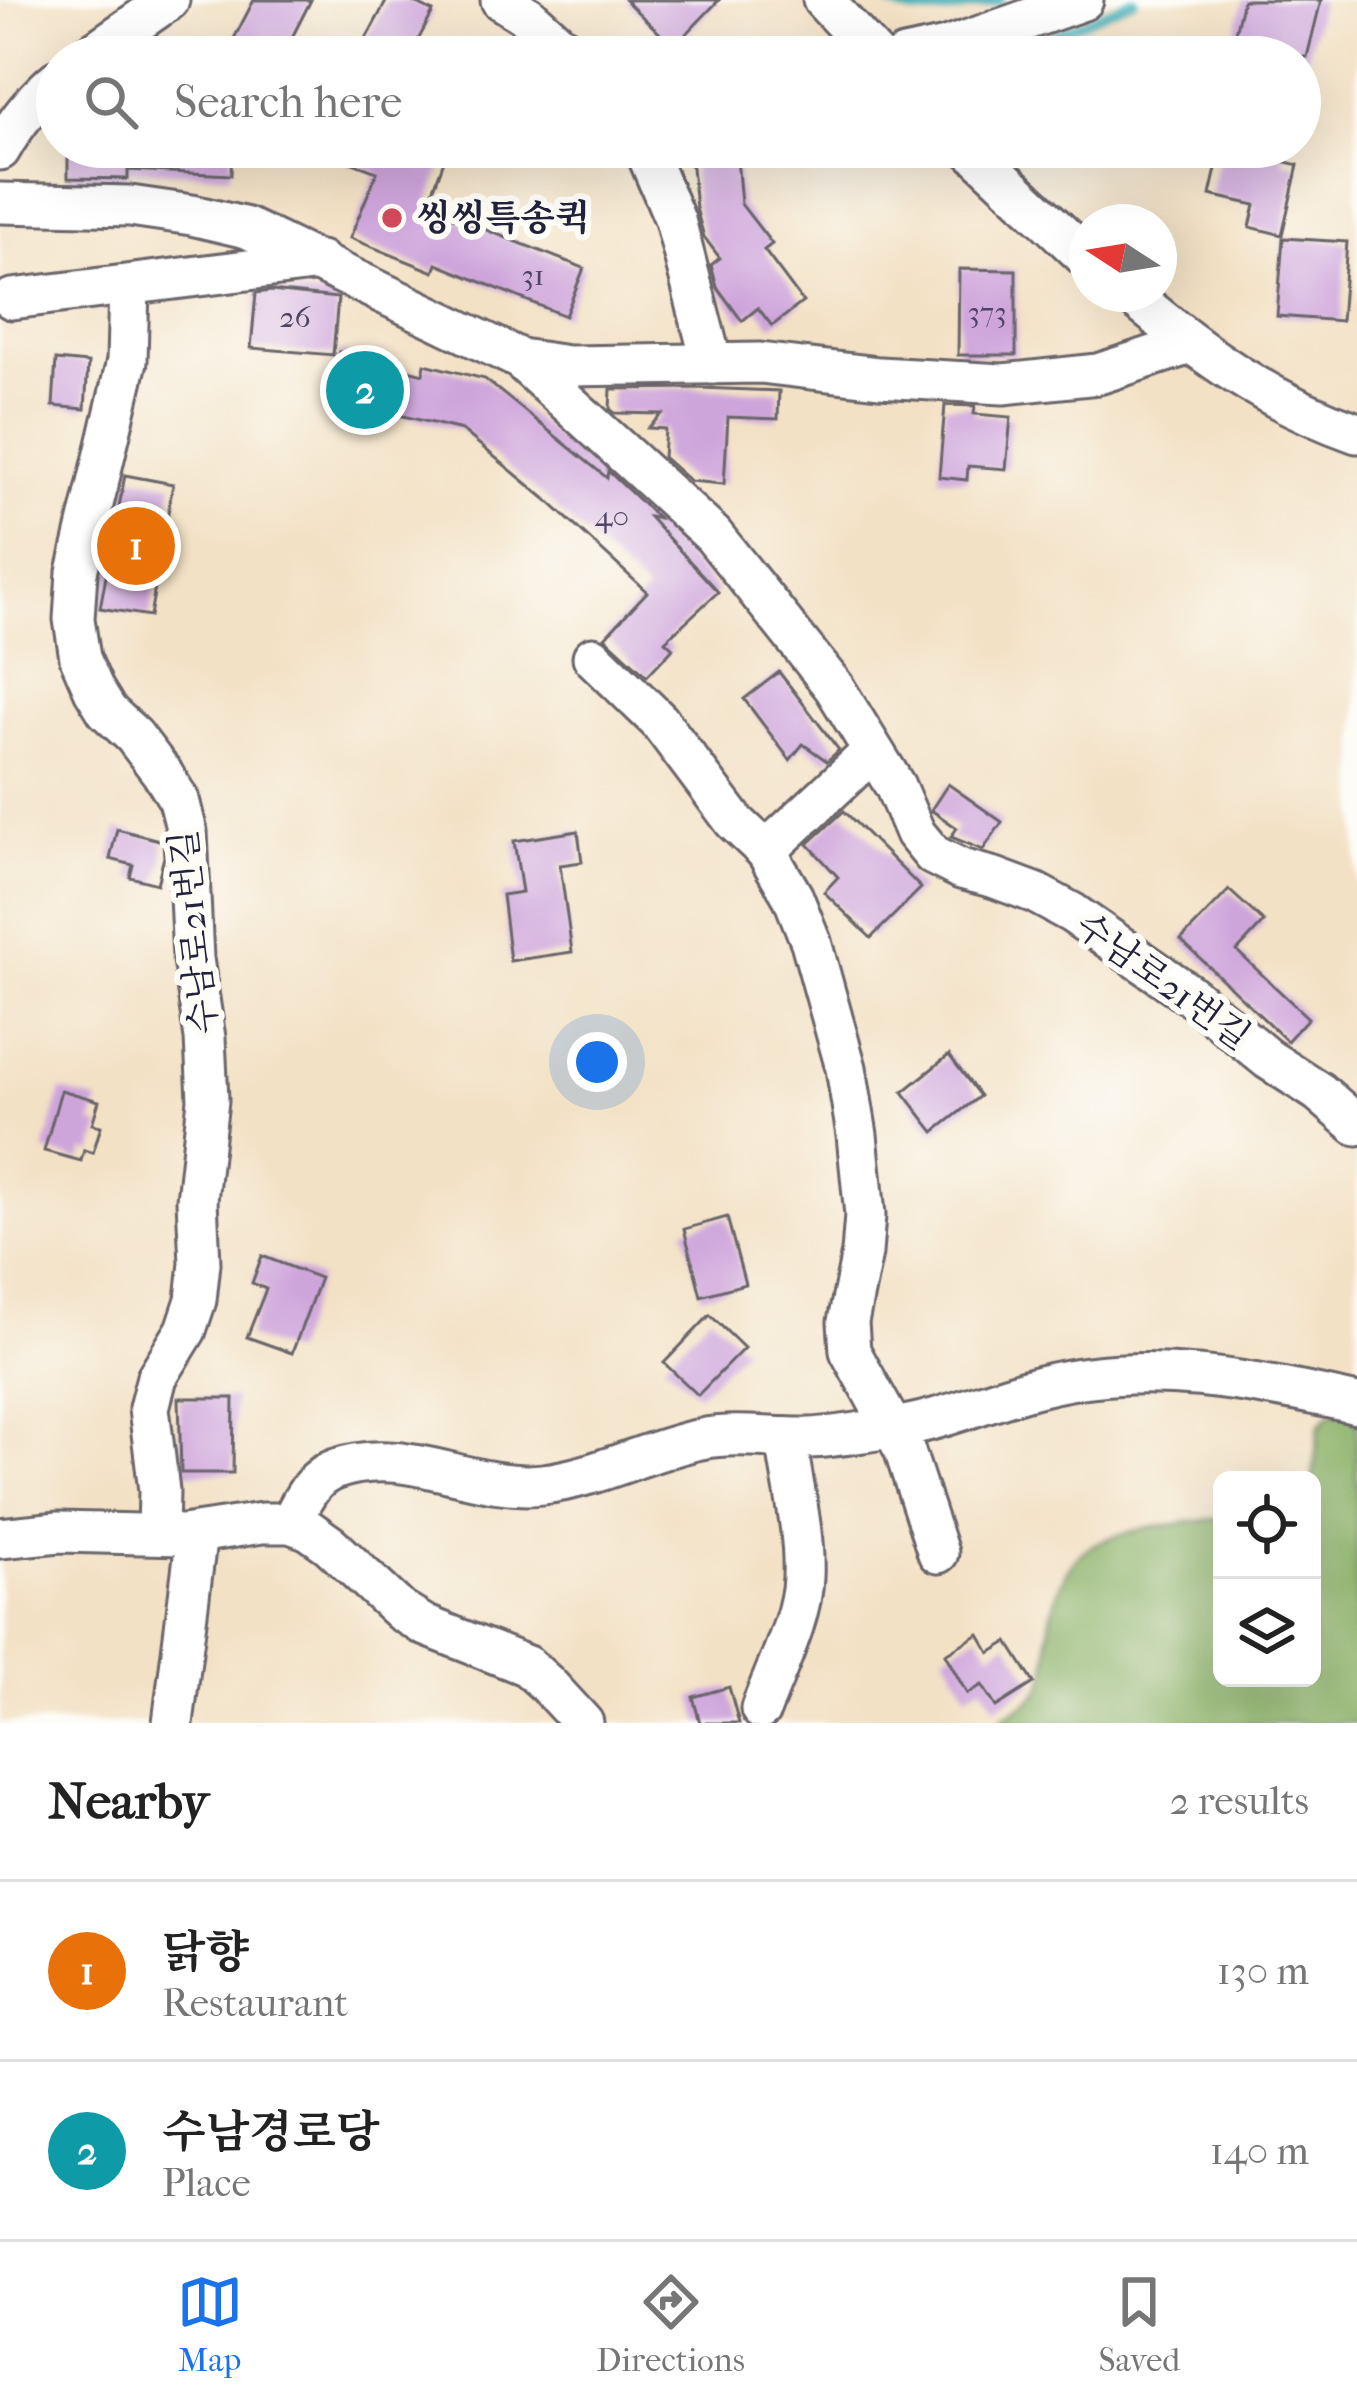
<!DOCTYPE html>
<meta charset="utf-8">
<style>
body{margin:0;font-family:"IM FELL French Canon","Noto Serif KR",serif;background:#f6f6f6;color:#222}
.controls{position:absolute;right:36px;bottom:36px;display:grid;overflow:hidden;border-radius:18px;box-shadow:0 12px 48px #0002}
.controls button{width:108px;height:108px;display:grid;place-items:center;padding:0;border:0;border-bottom:3px solid #e0e0e0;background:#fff;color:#222;font:60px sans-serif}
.compass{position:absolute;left:1069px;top:204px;width:108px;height:108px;border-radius:50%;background:#fff;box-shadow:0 12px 48px #0002;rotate:282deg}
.you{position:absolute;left:597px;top:1062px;width:42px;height:42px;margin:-30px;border:9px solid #fff;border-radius:50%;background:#1a73e8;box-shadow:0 0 0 18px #1a73e833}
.badge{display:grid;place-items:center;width:78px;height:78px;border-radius:50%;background:#1a73e8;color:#fff;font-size:39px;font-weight:700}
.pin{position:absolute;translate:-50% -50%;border:6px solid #fff;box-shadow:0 3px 12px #0006}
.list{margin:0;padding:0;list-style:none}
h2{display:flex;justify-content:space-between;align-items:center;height:156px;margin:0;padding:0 48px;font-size:51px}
h2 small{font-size:39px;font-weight:400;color:#767676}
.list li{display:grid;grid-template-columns:78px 1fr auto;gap:36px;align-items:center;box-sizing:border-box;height:180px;padding:0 48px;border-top:3px solid #e0e0e0}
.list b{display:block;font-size:45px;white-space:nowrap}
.list p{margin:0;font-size:39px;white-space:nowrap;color:#767676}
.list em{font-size:39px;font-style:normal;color:#767676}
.icon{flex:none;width:66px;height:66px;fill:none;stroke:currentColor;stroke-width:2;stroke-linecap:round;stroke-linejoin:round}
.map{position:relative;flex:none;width:1357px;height:1723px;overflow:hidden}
.search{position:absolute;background:#fff;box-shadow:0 12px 48px #0002;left:36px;right:36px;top:36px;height:132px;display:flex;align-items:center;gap:30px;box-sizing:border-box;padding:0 42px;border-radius:66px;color:#767676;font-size:45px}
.sheet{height:516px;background:#fff}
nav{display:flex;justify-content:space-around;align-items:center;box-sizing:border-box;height:168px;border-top:3px solid #e0e0e0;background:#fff;font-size:33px;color:#767676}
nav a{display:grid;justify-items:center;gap:6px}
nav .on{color:#1a73e8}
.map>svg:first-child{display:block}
.forest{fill:#8ab066;stroke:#566950;stroke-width:3}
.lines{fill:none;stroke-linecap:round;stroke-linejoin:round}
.stream{stroke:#3cadb5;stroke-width:10}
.building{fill:#cea5db}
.minor-casing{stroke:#6b656b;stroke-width:45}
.minor{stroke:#fff;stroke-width:39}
.poi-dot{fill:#d1495b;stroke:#fdfcf7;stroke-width:4.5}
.labels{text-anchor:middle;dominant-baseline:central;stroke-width:12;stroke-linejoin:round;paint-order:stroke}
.number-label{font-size:30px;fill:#4d4363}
.poi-label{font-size:36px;font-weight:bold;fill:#22223b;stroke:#fdfcf7;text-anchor:start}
.street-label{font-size:36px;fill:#22223b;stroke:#fdfcf7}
</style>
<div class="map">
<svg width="1357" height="1723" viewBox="0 0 1357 1723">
<rect width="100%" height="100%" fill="#fdfcf7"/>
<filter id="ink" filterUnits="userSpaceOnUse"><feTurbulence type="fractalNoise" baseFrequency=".00833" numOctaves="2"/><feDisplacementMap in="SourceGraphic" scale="24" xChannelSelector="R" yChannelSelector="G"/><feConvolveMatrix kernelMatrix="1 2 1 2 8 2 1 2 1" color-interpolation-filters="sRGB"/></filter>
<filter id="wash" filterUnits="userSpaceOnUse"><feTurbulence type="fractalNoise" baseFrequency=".004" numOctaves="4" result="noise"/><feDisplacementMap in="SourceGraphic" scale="48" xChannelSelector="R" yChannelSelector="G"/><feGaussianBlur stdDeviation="2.7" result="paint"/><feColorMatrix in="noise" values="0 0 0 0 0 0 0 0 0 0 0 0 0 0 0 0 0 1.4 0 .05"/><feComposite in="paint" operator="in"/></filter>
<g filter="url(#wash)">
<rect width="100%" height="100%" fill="#f3e1c5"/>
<!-- forest -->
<path class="forest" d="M 1330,1413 L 1357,1414 L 1357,1723 L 1003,1723 L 1003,1717 C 1013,1711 1027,1705 1035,1696 C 1050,1681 1048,1654 1049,1634 C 1052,1602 1063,1561 1093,1545 C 1128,1527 1183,1524 1222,1518 L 1222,1678 L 1312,1678 L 1312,1485 L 1319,1426 Z"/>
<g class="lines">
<!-- stream -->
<g class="stream">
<path d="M 883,0 C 920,22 961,9 1000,0"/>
<path d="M 1002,57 L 1134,0"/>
</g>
</g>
<g id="blocks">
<!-- building -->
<g class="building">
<path d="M 254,0 L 311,0 L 282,57 L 246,57 L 229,48 Z"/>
<path d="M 387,0 L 410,0 L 433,12 L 409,57 L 356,57 Z"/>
<path d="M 625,0 L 719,0 L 674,47 Z"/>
<path d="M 1243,0 L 1321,0 L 1307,57 L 1229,57 Z"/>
<path d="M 68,147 L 129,147 L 128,166 L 129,147 L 232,147 L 231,175 L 128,170 L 128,179 L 68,178 Z"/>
<path d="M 318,147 L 449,147 L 427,207 L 584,268 L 565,316 L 437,264 L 434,272 L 350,238 L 377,172 L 318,150 Z"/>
<path d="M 675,147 L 736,147 L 741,204 L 772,244 L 764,250 L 803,302 L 772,326 L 758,308 L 742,321 L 717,287 L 711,265 L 720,258 L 704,237 L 696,208 L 692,167 Z"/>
<path d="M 1221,147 L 1285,147 L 1282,161 L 1298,165 L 1282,235 L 1250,227 L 1255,205 L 1210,195 Z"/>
<path d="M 1283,238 L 1347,242 L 1341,321 L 1277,316 Z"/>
<path d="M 959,269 L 1016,270 L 1016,355 L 958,355 Z"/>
<path d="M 271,291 L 338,298 L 333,355 L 251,348 L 256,293 Z"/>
<path d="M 339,352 L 423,374 L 425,364 L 485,379 L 607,478 L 608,471 L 658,518 L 649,517 L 718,592 L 665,641 L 673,648 L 647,676 L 605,637 L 647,592 L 548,501 L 462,430 L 395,414 L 394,419 L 326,402 Z"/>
<path d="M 56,360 L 88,363 L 85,409 L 53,406 Z"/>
<path d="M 700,388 L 779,391 L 778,419 L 728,417 L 724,484 L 690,481 L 663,457 L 665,429 L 648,428 L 662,414 L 615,413 L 610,409 L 611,389 Z"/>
<path d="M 945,405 L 975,406 L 974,414 L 1011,417 L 1006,469 L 968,466 L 967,480 L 939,477 Z"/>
<path d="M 125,475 L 173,484 L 150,616 L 100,608 Z"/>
<path d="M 779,672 L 839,750 L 827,761 L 803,744 L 790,760 L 744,699 Z"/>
<path d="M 948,784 L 1002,822 L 983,850 L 951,837 L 957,828 L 931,810 Z"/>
<path d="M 844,811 L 921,888 L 871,938 L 824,892 L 838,877 L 808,844 Z"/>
<path d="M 117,829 L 163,841 L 164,857 L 157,884 L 130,877 L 133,865 L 110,859 Z"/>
<path d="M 578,831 L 582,862 L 560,865 L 572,952 L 510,961 L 502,895 L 522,892 L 514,841 Z"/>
<path d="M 1229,890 L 1264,922 L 1237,951 L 1308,1018 L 1287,1041 L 1181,940 Z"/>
<path d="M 949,1055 L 980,1096 L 934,1132 L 903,1092 Z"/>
<path d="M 61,1090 L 99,1101 L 92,1124 L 101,1126 L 93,1153 L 84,1150 L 81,1161 L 44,1151 Z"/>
<path d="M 727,1217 L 745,1284 L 701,1296 L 684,1229 Z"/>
<path d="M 262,1256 L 320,1278 L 292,1353 L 247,1337 L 266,1289 L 252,1283 Z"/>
<path d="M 710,1315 L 744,1348 L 698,1395 L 664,1363 Z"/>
<path d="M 179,1398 L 234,1398 L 233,1473 L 181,1473 Z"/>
<path d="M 979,1634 L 990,1653 L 1008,1642 L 1034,1683 L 996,1707 L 982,1685 L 967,1694 L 945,1654 Z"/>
<path d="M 729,1687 L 739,1723 L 700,1723 L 693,1697 Z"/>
</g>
</g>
</g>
<g filter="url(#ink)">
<use href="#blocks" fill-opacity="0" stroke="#6b656b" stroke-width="3"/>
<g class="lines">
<!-- minor casing -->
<g class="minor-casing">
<g id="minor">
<path d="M 501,0 L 529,17 L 573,57"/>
<path d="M 823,0 L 876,57"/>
<path d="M 87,57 L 169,0"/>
<path d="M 904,57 L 946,48 L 1083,0"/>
<path d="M 644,147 L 675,220 L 712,364"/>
<path d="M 969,147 L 1087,258"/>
<path d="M 0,150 C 16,122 33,100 57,80"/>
<path d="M 0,203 L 130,206 L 192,215 L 247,228 L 520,359 L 713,535 L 834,687 L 895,786 L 915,833 L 933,855 L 961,869 L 995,878 L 1035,893 L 1072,913 L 1189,994 L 1268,1059 L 1319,1092 L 1357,1125"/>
<path d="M 129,285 L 127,361 L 77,572 L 74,619 L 80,658 L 94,690 L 107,711 L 134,736 L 162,773 L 179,800 L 187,832 L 193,959 L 205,1038 L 208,1100 L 197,1200 L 200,1263 L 196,1300 L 186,1330 L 157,1377 L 149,1408 L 159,1491 L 158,1533"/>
<path d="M 1130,294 C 1203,355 1266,401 1357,433"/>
<path d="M 12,299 L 320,261"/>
<path d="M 520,359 L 568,366 L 760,363 L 879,377 L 1003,384 L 1098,374 L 1190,344"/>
<path d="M 593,657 L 659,721 L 734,821 L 766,851"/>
<path d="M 873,751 L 766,851 L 793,897 L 811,942 L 846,1068 L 857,1135 L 865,1215 L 862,1253 L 848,1322 L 850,1351 L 904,1449 L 938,1553"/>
<path d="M 290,1523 C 302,1502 311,1477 336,1469 C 408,1444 472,1492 543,1484 C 597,1478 647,1450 701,1439 C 738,1432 773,1439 810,1438 C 837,1437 865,1431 892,1428 C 943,1421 991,1398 1041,1386 C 1146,1359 1254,1381 1357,1404"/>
<path d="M 0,1538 L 59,1532 L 183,1535 L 262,1523 L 290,1523 L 309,1530 L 330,1545 L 401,1611 L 424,1625 L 527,1666 L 547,1684 L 583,1723"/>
<path d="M 761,1709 C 775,1670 802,1618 803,1577 C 805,1531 792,1483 786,1438"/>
<path d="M 173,1723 L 197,1533"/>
</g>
</g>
<!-- minor -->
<use href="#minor" class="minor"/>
</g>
</g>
<!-- markers -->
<circle class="poi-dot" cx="392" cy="218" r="12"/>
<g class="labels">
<!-- number labels -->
<g class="number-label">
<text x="533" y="275">31</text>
<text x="987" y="312">373</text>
<text x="295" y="317">26</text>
<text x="612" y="516">40</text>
</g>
<!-- poi labels -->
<g class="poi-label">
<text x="416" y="218">씽씽특송퀵</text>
</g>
<!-- street labels -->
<g class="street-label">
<text transform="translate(194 932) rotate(-96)">수남로21번길</text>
<text transform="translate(1163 981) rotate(36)">수남로21번길</text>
</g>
</g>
</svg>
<div class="controls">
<button><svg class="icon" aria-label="locate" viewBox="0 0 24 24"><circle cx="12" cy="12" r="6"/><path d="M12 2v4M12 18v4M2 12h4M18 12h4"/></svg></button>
<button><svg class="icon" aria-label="layers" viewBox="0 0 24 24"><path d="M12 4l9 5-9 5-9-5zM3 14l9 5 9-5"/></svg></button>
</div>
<svg class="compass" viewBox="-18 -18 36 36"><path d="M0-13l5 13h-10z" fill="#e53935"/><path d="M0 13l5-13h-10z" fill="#767676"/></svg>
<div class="you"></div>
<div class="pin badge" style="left:136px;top:546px;background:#e8710a">1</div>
<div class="pin badge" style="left:365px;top:390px;background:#0f9aa8">2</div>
<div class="search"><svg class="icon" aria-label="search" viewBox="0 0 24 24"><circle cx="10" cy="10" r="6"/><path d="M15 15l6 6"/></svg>Search here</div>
</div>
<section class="sheet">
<h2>Nearby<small>2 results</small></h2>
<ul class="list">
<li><span class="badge" style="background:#e8710a">1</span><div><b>닭향</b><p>Restaurant</p></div><em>130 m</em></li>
<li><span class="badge" style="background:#0f9aa8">2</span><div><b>수남경로당</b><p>Place</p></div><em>140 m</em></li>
</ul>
</section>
<nav>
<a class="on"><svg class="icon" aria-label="map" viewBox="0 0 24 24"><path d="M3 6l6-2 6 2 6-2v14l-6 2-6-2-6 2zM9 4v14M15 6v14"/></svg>Map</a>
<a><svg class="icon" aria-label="directions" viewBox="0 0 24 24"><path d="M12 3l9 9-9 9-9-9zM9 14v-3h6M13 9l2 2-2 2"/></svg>Directions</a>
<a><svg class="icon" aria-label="saved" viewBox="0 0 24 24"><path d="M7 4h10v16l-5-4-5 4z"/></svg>Saved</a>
</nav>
